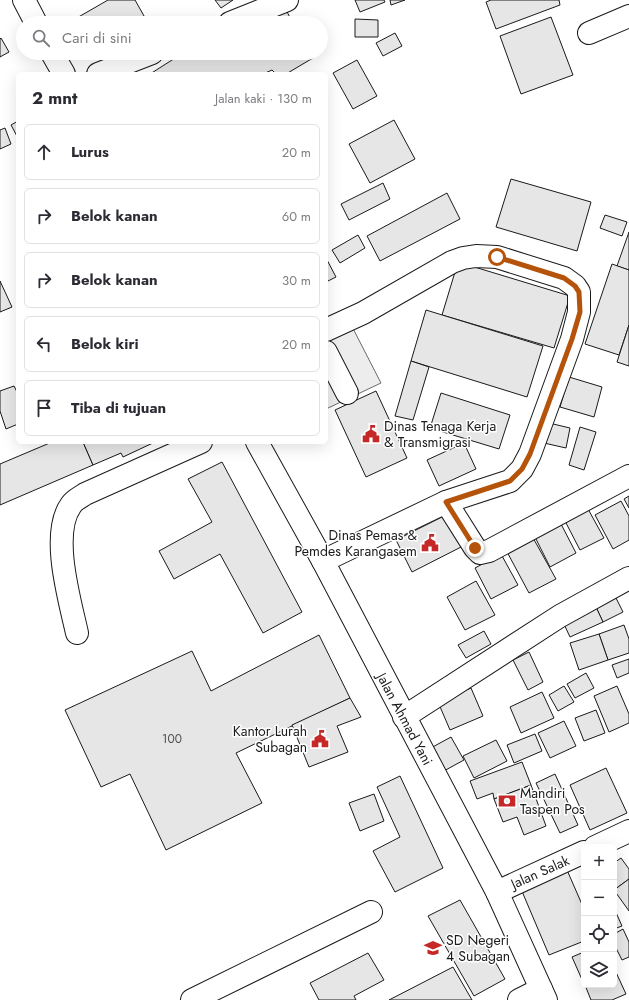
<!DOCTYPE html>
<html lang="id">
<meta charset="utf-8">
<style>
body{margin:0;font-family:Jost,sans-serif;background:#f2f2f3;color:#2b2b33}
.controls{position:absolute;right:12px;bottom:12px;display:grid;overflow:hidden;border-radius:6px;box-shadow:0 4px 16px #0002}
.controls button{width:36px;height:36px;display:grid;place-items:center;padding:0;border:0;border-bottom:1px solid #e1e1e2;background:#fff;color:#2b2b33;font:20px sans-serif}
.stop{position:absolute;width:12px;height:12px;margin:-9px;border:3px solid #b45309;border-radius:50%;background:#fff}
.stop.end{background:#b45309;border-color:#fff;box-shadow:0 1px 4px #0008}
.list{margin:0;padding:0;list-style:none}
h2{display:flex;justify-content:space-between;align-items:center;height:52px;margin:0;padding:0 16px;font-size:17px}
h2 small{font-size:13px;font-weight:400;color:#7c7c81}
.list li{display:grid;grid-template-columns:26px 1fr auto;gap:12px;align-items:center;box-sizing:border-box;height:56px;margin:0 8px 8px;padding:0 8px;border:1px solid #e1e1e2;border-radius:6px}
.list b{display:block;font-size:15px;white-space:nowrap}
.list em{font-size:13px;font-style:normal;color:#7c7c81}
.icon{flex:none;width:22px;height:22px;fill:none;stroke:currentColor;stroke-width:2;stroke-linecap:round;stroke-linejoin:round}
.map{position:relative;flex:none;width:629px;height:1000px;overflow:hidden}
.search{position:absolute;background:#fff;box-shadow:0 4px 16px #0002;left:16px;top:16px;width:312px;height:44px;display:flex;align-items:center;gap:10px;box-sizing:border-box;padding:0 14px;border-radius:22px;color:#7c7c81;font-size:15px}
.panel{position:absolute;background:#fff;box-shadow:0 4px 16px #0002;left:16px;top:72px;width:312px;height:372px;border-radius:6px}
.map>svg:first-child{display:block}
.parking{fill:#ededed;stroke:#6a6a6a}
.building{fill:#e6e6e6;stroke:#1a1a1a}
.lines{fill:none;stroke-linecap:round;stroke-linejoin:round}
.minor-casing{stroke:#1a1a1a;stroke-width:24}
.highway-casing{stroke:#1a1a1a;stroke-width:24}
.minor{stroke:#fff;stroke-width:22}
.highway{stroke:#fff;stroke-width:22}
.route{stroke:#b45309;stroke-width:5}
.labels{text-anchor:middle;dominant-baseline:central;stroke-width:3;stroke-linejoin:round;paint-order:stroke}
.number-label{font-size:12px;fill:#4d4d4d}
.poi-label{font-size:14px;fill:#1a1a1a;stroke:#fff;text-anchor:start}
.street-label{font-size:14px;fill:#1a1a1a;stroke:#fff}
</style>
<div class="map">
<svg width="629" height="1000" viewBox="0 0 629 1000">
<rect width="100%" height="100%" fill="#fff"/>
<!-- parking -->
<path class="parking" d="M 344,311 L 381,383 L 326,409 L 326,320 Z"/>
<!-- building -->
<g class="building">
<path d="M 108,0 L 135,0 L 148,23 L 78,23 L 75,19 Z"/>
<path d="M 215,0 L 233,0 L 221,8 Z"/>
<path d="M 355,0 L 384,0 L 385,2 L 360,12 Z"/>
<path d="M 390,0 L 405,0 L 391,5 Z"/>
<path d="M 491,0 L 559,0 L 560,5 L 496,29 L 486,2 Z"/>
<path d="M 286,10 L 293,23 L 265,23 Z"/>
<path d="M 551,17 L 573,75 L 521,94 L 500,36 Z"/>
<path d="M 355,19 L 378,20 L 378,37 L 355,37 Z"/>
<path d="M 395,33 L 402,46 L 383,56 L 376,43 Z"/>
<path d="M 1,38 L 9,52 L 0,57 L 0,39 Z"/>
<path d="M 95,53 L 110,53 L 99,59 Z"/>
<path d="M 183,53 L 310,53 L 313,58 L 286,74 L 276,74 L 272,70 L 263,74 L 150,74 Z"/>
<path d="M 357,60 L 377,96 L 353,109 L 333,73 Z"/>
<path d="M 394,120 L 415,159 L 370,183 L 349,144 Z"/>
<path d="M 18,121 L 18,138 L 11,125 Z"/>
<path d="M 5,128 L 11,144 L 0,149 L 0,130 Z"/>
<path d="M 511,179 L 591,202 L 577,251 L 496,227 Z"/>
<path d="M 383,183 L 390,199 L 349,220 L 341,204 Z"/>
<path d="M 447,193 L 460,219 L 380,261 L 367,236 Z"/>
<path d="M 605,215 L 627,222 L 622,236 L 600,228 Z"/>
<path d="M 629,232 L 629,270 L 617,266 Z"/>
<path d="M 358,235 L 365,248 L 340,263 L 332,250 Z"/>
<path d="M 326,258 L 336,277 L 326,282 Z"/>
<path d="M 458,262 L 570,296 L 554,348 L 442,315 Z"/>
<path d="M 612,264 L 629,270 L 629,325 L 619,355 L 585,344 Z"/>
<path d="M 0,281 L 12,307 L 0,312 Z"/>
<path d="M 426,310 L 543,346 L 527,397 L 411,361 Z"/>
<path d="M 629,325 L 629,366 L 617,362 Z"/>
<path d="M 411,361 L 429,367 L 413,420 L 395,416 Z"/>
<path d="M 569,377 L 602,387 L 594,417 L 560,407 Z"/>
<path d="M 14,386 L 18,394 L 18,424 L 6,429 L 0,411 L 0,391 Z"/>
<path d="M 376,391 L 407,458 L 366,477 L 335,410 Z"/>
<path d="M 441,393 L 510,415 L 499,449 L 430,428 Z"/>
<path d="M 549,423 L 570,428 L 566,448 L 544,443 Z"/>
<path d="M 580,427 L 596,432 L 584,470 L 569,465 Z"/>
<path d="M 52,442 L 83,442 L 93,465 L 0,505 L 0,464 Z"/>
<path d="M 83,442 L 155,442 L 123,457 L 121,453 L 93,465 Z"/>
<path d="M 464,443 L 476,469 L 439,486 L 427,460 Z"/>
<path d="M 222,462 L 302,612 L 263,633 L 220,554 L 174,579 L 159,551 L 212,522 L 188,479 Z"/>
<path d="M 629,496 L 629,508 L 624,499 Z"/>
<path d="M 621,501 L 629,516 L 629,540 L 613,549 L 595,515 Z"/>
<path d="M 588,509 L 604,538 L 580,550 L 565,521 Z"/>
<path d="M 448,514 L 465,545 L 412,572 L 396,540 Z"/>
<path d="M 561,524 L 576,553 L 550,567 L 535,537 Z"/>
<path d="M 532,536 L 556,579 L 529,593 L 506,550 Z"/>
<path d="M 501,554 L 518,585 L 491,599 L 475,568 Z"/>
<path d="M 476,581 L 495,615 L 465,630 L 447,597 Z"/>
<path d="M 616,598 L 623,612 L 603,622 L 596,607 Z"/>
<path d="M 596,607 L 603,622 L 570,637 L 563,622 Z"/>
<path d="M 624,625 L 629,639 L 629,653 L 608,660 L 599,634 Z"/>
<path d="M 484,631 L 491,644 L 466,658 L 458,645 Z"/>
<path d="M 599,634 L 608,660 L 579,670 L 570,643 Z"/>
<path d="M 319,635 L 350,698 L 236,753 L 262,803 L 166,850 L 130,774 L 101,787 L 65,710 L 192,651 L 211,691 Z"/>
<path d="M 529,652 L 543,682 L 528,690 L 513,660 Z"/>
<path d="M 629,659 L 629,673 L 617,678 L 612,665 Z"/>
<path d="M 586,673 L 594,688 L 575,698 L 567,684 Z"/>
<path d="M 564,686 L 574,702 L 558,711 L 549,695 Z"/>
<path d="M 617,686 L 629,714 L 629,723 L 609,732 L 594,696 Z"/>
<path d="M 471,688 L 483,716 L 450,730 L 438,702 Z"/>
<path d="M 542,692 L 554,718 L 521,733 L 510,707 Z"/>
<path d="M 350,698 L 361,717 L 337,726 L 348,752 L 309,767 L 292,725 Z"/>
<path d="M 596,710 L 605,733 L 584,741 L 575,718 Z"/>
<path d="M 564,721 L 576,746 L 550,758 L 538,733 Z"/>
<path d="M 535,734 L 542,751 L 514,763 L 507,745 Z"/>
<path d="M 451,737 L 464,760 L 442,772 L 429,749 Z"/>
<path d="M 496,740 L 507,761 L 474,778 L 463,756 Z"/>
<path d="M 522,762 L 531,785 L 494,799 L 493,793 L 477,799 L 470,781 Z"/>
<path d="M 606,768 L 627,813 L 590,830 L 570,785 Z"/>
<path d="M 555,774 L 578,825 L 560,833 L 536,783 Z"/>
<path d="M 400,776 L 443,868 L 395,892 L 373,851 L 400,837 L 377,787 Z"/>
<path d="M 531,785 L 546,826 L 524,835 L 517,817 L 503,822 L 494,799 Z"/>
<path d="M 374,794 L 384,821 L 360,831 L 349,803 Z"/>
<path d="M 621,858 L 629,869 L 629,879 L 614,890 L 614,863 Z"/>
<path d="M 567,870 L 584,909 L 584,941 L 549,955 L 521,889 Z"/>
<path d="M 629,879 L 629,911 L 614,890 Z"/>
<path d="M 460,900 L 505,979 L 474,996 L 428,916 Z"/>
<path d="M 614,908 L 622,926 L 614,929 Z"/>
<path d="M 623,929 L 629,942 L 629,957 L 622,960 L 614,944 L 614,934 Z"/>
<path d="M 584,952 L 584,984 L 572,957 Z"/>
<path d="M 368,953 L 384,980 L 354,996 L 356,1000 L 319,1000 L 310,983 Z"/>
<path d="M 453,967 L 472,1000 L 389,1000 Z"/>
<path d="M 614,968 L 626,994 L 612,1000 L 591,1000 L 585,985 L 614,985 Z"/>
</g>
<g class="lines">
<!-- minor casing -->
<g class="minor-casing">
<g id="minor">
<path d="M 230,23 L 287,0"/>
<path d="M 589,33 L 629,16"/>
<path d="M 98,74 L 152,53"/>
<path d="M 326,352 L 347,393"/>
<path d="M 446,502 L 475,548 L 480,553 L 489,551 L 629,476"/>
<path d="M 323,561 L 446,502 L 510,481 L 522,469 L 530,454 L 572,339 L 579,312 L 579,292 L 575,286 L 564,278 L 497,257 L 476,256 L 463,258 L 452,262 L 363,313 L 326,330"/>
<path d="M 77,633 C 70,601 50,534 71,505 C 74,500 81,497 85,494 L 201,442"/>
<path d="M 404,717 L 560,616 L 629,578"/>
<path d="M 595,847 L 629,831"/>
<path d="M 497,892 L 584,852"/>
<path d="M 192,1000 L 371,912"/>
<path d="M 519,1000 L 541,989"/>
</g>
</g>
<!-- highway casing -->
<g class="highway-casing">
<g id="highway">
<path d="M 24,0 L 36,23"/>
<path d="M 52,53 L 64,74"/>
<path d="M 257,442 L 323,561 L 497,892 L 546,1000"/>
</g>
</g>
<!-- minor -->
<use href="#minor" class="minor"/>
<!-- highway -->
<use href="#highway" class="highway"/>
</g>
<g class="lines">
<!-- route -->
<path class="route" d="M 475,548 L 446,502 L 510,481 L 522,469 L 530,454 L 572,339 L 580,312 L 579,292 L 575,286 L 564,278 L 497,257"/>
</g>
<!-- icons -->
<defs>
<g id="civic-bare" transform="scale(1.38)"><path d="M-.6-6.5H3V-4.5H.6V-3L4-1V1h2V6H-6V1h2V-1L-.6-3ZM-1.2 2.5V6h2.4V2.5Z" fill="#c62828" stroke="#fff" stroke-width="2.5" paint-order="stroke"/></g>
<g id="bank-bare" transform="scale(1.38)"><path d="M-6-4H6V4H-6ZM0-2.3a2.3 2.3 0 1 0 0 4.6a2.3 2.3 0 1 0 0-4.6Z" fill="#c62828" stroke="#fff" stroke-width="2.5" paint-order="stroke"/></g>
<g id="school-bare" transform="scale(1.38)"><path d="M0-5L7-2L0 1L-7-2ZM-4 1L0 2.5L4 1V4Q0 6-4 4Z" fill="#c62828" stroke="#fff" stroke-width="2.5" paint-order="stroke"/></g>
</defs>
<g fill-rule="evenodd">
<use href="#civic-bare" x="371" y="434"/>
<use href="#civic-bare" x="430" y="543"/>
<use href="#civic-bare" x="320" y="739"/>
<use href="#bank-bare" x="507" y="801"/>
<use href="#school-bare" x="433" y="948"/>
</g>
<g class="labels">
<!-- number labels -->
<g class="number-label">
<text x="172" y="739">100</text>
</g>
<!-- poi labels -->
<g class="poi-label">
<text x="384" y="426">Dinas Tenaga Kerja<tspan x="384" dy="16">&amp; Transmigrasi</tspan></text>
<text x="417" y="535" text-anchor="end">Dinas Pemas &amp;<tspan x="417" dy="16">Pemdes Karangasem</tspan></text>
<text x="307" y="731" text-anchor="end">Kantor Lurah<tspan x="307" dy="16">Subagan</tspan></text>
<text x="520" y="793">Mandiri<tspan x="520" dy="16">Taspen Pos</tspan></text>
<text x="446" y="940">SD Negeri<tspan x="446" dy="16">4 Subagan</tspan></text>
</g>
<!-- street labels -->
<g class="street-label">
<text transform="translate(405 719) rotate(62)">Jalan Ahmad Yani</text>
<text transform="translate(540 872) rotate(-24)">Jalan Salak</text>
</g>
</g>
</svg>
<div class="controls">
<button>+</button>
<button>−</button>
<button><svg class="icon" aria-label="locate" viewBox="0 0 24 24"><circle cx="12" cy="12" r="6"/><path d="M12 2v4M12 18v4M2 12h4M18 12h4"/></svg></button>
<button><svg class="icon" aria-label="layers" viewBox="0 0 24 24"><path d="M12 4l9 5-9 5-9-5zM3 14l9 5 9-5"/></svg></button>
</div>
<div class="stop" style="left:497px;top:257px"></div>
<div class="stop end" style="left:475px;top:548px"></div>
<div class="search"><svg class="icon" aria-label="search" viewBox="0 0 24 24"><circle cx="10" cy="10" r="6"/><path d="M15 15l6 6"/></svg>Cari di sini</div>
<section class="panel">
<h2>2 mnt<small>Jalan kaki · 130 m</small></h2>
<ul class="list">
<li><svg class="icon" aria-label="ahead" viewBox="0 0 24 24"><path d="M12 20V5M6 11l6-6 6 6"/></svg><div><b>Lurus</b></div><em>20 m</em></li>
<li><svg class="icon" aria-label="right" viewBox="0 0 24 24"><path d="M7 20v-9h11M14 6l5 5-5 5"/></svg><div><b>Belok kanan</b></div><em>60 m</em></li>
<li><svg class="icon" aria-label="right" viewBox="0 0 24 24"><path d="M7 20v-9h11M14 6l5 5-5 5"/></svg><div><b>Belok kanan</b></div><em>30 m</em></li>
<li><svg class="icon" aria-label="left" viewBox="0 0 24 24"><path d="M17 20v-9H6M10 6l-5 5 5 5"/></svg><div><b>Belok kiri</b></div><em>20 m</em></li>
<li><svg class="icon" aria-label="arrive" viewBox="0 0 24 24"><path d="M6 21V4h12l-3 4 3 4H6"/></svg><div><b>Tiba di tujuan</b></div></li>
</ul>
</section>
</div>
